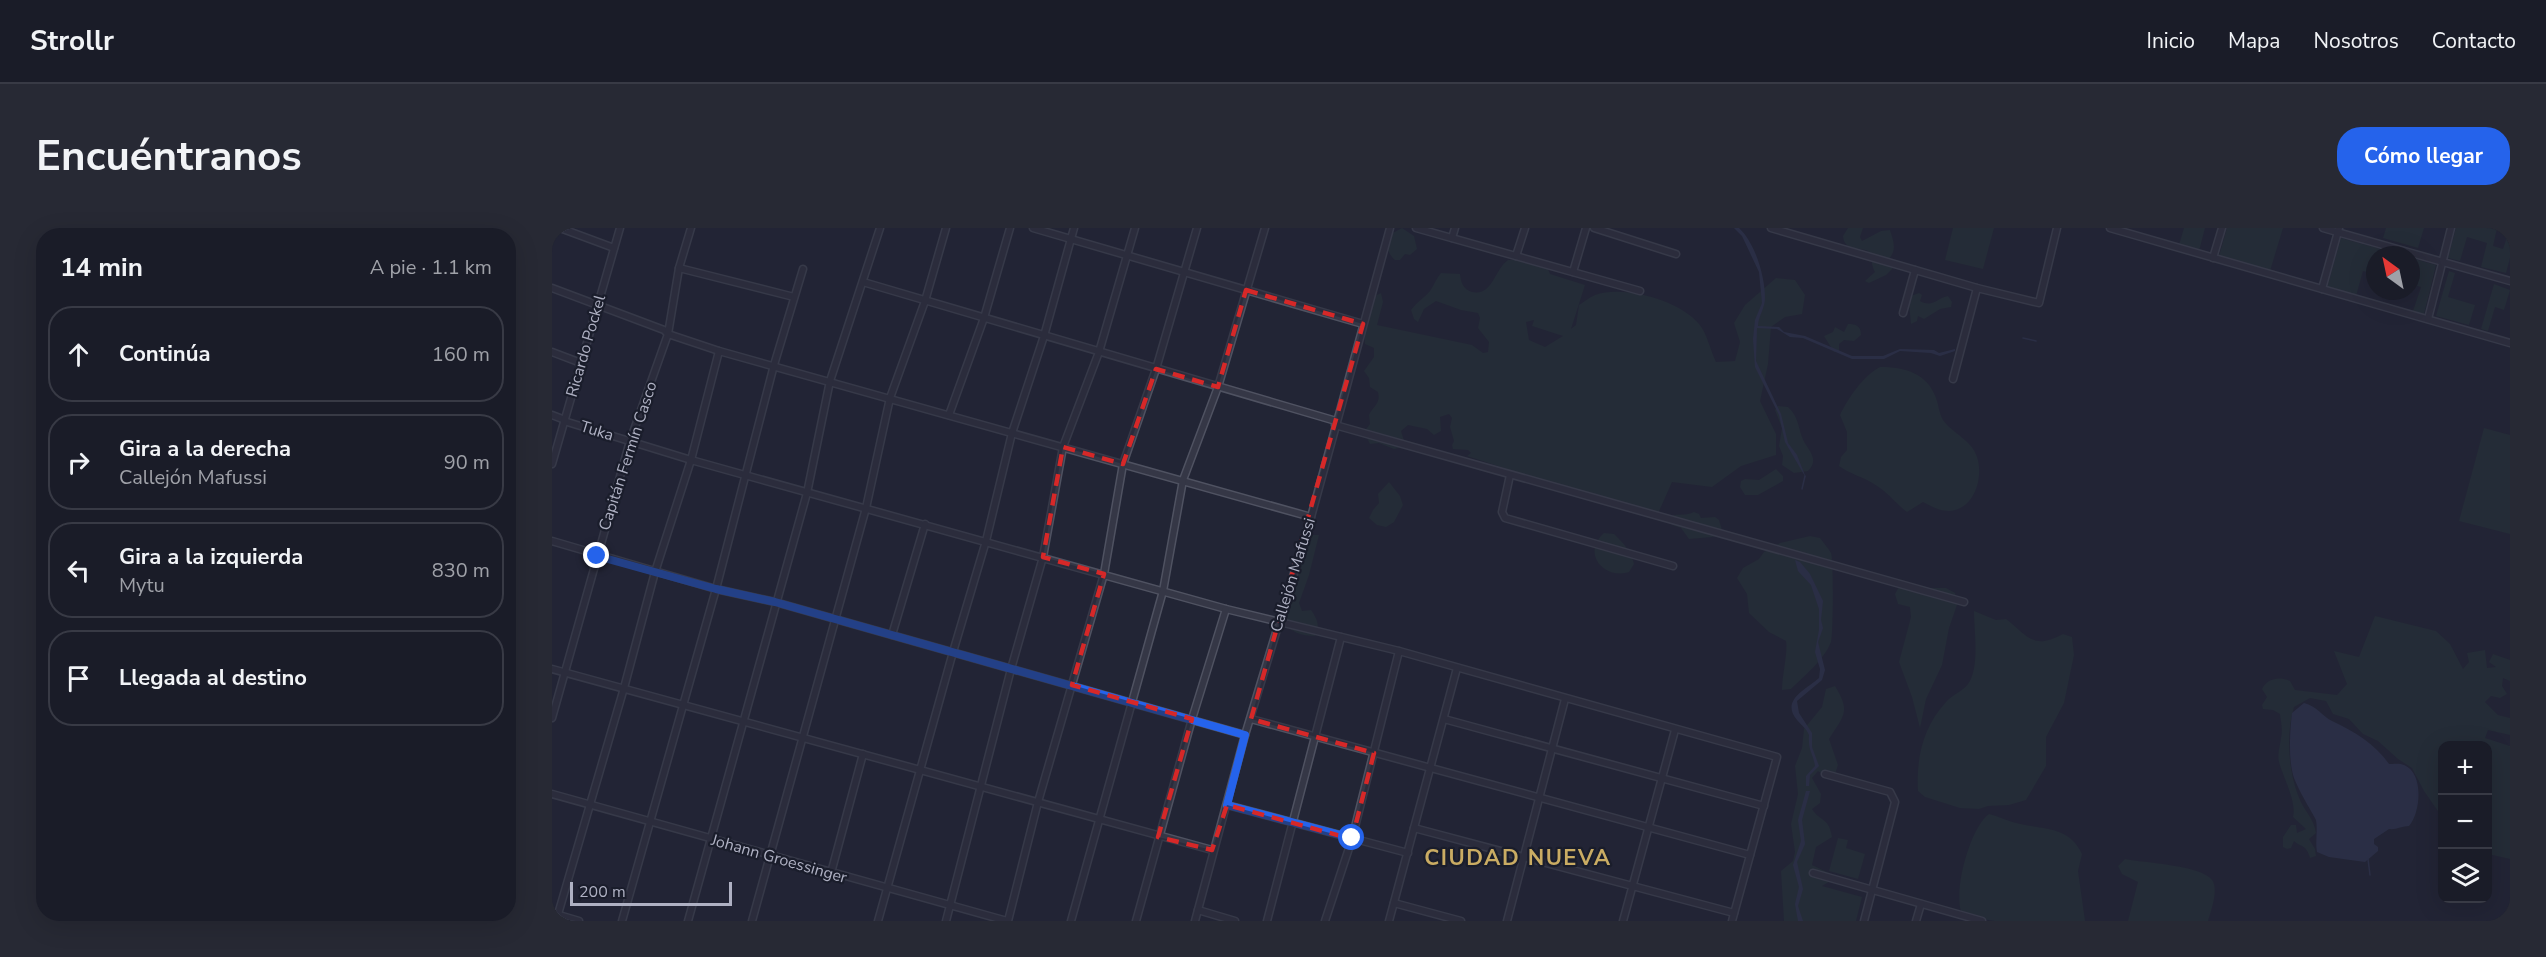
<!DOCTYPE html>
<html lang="es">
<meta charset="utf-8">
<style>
body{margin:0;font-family:"Nunito Sans",sans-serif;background:#272934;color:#f1f3f6}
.controls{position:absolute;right:18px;bottom:18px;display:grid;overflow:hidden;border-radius:12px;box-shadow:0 6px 24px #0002}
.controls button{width:54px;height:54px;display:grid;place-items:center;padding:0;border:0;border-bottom:2px solid #383a45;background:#1a1c28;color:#f1f3f6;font:30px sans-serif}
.compass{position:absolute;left:1814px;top:18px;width:54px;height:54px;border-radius:50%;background:#1a1c28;box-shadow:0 6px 24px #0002;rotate:327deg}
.scale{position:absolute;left:18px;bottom:15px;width:162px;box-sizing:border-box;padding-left:6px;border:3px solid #afb1c3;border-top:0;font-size:16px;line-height:21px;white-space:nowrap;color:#afb1c3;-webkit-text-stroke:4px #1a1d2b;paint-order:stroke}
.stop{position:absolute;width:18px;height:18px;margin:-14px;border:4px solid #2563eb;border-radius:50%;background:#fff}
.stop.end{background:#2563eb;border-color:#fff;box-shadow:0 2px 6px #0008}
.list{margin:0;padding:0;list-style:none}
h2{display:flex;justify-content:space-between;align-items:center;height:78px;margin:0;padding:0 24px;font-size:26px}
h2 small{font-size:20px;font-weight:400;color:#9fa1a8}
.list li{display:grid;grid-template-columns:39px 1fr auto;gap:18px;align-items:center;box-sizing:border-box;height:96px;margin:0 12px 12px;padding:0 12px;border:2px solid #383a45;border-radius:24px}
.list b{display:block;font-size:22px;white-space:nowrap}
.list p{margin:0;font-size:20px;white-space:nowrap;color:#9fa1a8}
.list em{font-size:20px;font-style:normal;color:#9fa1a8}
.icon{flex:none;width:33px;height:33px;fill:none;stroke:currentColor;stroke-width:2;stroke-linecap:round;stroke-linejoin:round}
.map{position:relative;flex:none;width:1958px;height:693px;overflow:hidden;border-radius:24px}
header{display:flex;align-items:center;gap:36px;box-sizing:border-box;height:84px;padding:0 30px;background:#1a1c28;border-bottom:2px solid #383a45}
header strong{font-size:28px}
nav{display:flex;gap:33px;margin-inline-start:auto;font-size:21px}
.intro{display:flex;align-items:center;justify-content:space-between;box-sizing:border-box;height:144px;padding:0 36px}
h1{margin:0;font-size:42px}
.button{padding:15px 27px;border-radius:24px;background:#2563eb;color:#fff;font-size:21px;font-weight:700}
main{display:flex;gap:36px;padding:0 36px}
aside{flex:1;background:#1a1c28;border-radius:24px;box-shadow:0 6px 24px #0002}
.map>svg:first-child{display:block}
.green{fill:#27353b;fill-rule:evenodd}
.water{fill:#343a5a}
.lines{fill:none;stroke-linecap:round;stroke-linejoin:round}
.stream{stroke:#343a5a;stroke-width:1.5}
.street-casing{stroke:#4f5261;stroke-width:9}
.street{stroke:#353746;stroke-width:6}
.route{stroke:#2563eb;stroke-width:8}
.marked{fill:none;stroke:#d62828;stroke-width:4.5;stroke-dasharray:12 8;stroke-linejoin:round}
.labels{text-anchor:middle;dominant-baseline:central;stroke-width:4.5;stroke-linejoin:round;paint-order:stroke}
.street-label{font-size:16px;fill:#afb1c3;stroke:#1a1d2b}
.district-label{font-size:22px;font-weight:bold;letter-spacing:1.5px;fill:#caac63;stroke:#1a1d2b}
</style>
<header>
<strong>Strollr</strong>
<nav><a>Inicio</a><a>Mapa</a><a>Nosotros</a><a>Contacto</a></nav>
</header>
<div class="intro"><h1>Encuéntranos</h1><a class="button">Cómo llegar</a></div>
<main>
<aside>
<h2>14 min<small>A pie · 1.1 km</small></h2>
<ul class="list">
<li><svg class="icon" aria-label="ahead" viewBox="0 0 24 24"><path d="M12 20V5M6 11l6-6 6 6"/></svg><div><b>Continúa</b></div><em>160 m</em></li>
<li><svg class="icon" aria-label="right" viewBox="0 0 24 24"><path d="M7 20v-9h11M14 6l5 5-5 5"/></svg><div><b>Gira a la derecha</b><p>Callejón Mafussi</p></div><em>90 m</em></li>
<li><svg class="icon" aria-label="left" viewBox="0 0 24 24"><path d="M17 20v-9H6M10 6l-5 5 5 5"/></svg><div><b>Gira a la izquierda</b><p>Mytu</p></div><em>830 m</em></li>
<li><svg class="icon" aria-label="arrive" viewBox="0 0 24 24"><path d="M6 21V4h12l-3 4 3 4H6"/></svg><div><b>Llegada al destino</b></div></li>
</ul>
</aside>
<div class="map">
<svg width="1958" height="693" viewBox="0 0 1958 693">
<rect width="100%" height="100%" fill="#222535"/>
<!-- green -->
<g class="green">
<path d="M 850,0 L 862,8 L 865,21 L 858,27 L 853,26 L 848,32 L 843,32 C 836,27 833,15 837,7 Z"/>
<path d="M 1296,0 L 1311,0 L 1308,9 L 1310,13 L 1329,3 L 1338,2 C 1342,15 1345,22 1336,32 L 1341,40 L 1334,47 L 1317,55 L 1313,53 L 1323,44 C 1319,37 1320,29 1316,23 C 1306,19 1292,23 1291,8 Z"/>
<path d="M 1401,0 L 1442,0 L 1431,41 L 1393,32 Z"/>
<path d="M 1632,0 L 1653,0 L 1647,23 L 1627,17 Z"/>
<path d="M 1675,0 L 1731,0 L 1718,43 L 1667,28 Z"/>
<path d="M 1834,0 L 1872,0 L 1866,20 L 1831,10 Z"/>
<path d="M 1904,0 L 1945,0 L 1941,18 L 1951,21 L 1958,0 L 1958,30 L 1954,45 L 1929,39 L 1935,15 L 1915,9 L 1908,33 L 1896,30 Z"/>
<path d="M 1789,10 L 1836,23 L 1835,27 L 1823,27 L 1823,46 L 1811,43 L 1804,68 L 1775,60 Z"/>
<path d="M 1859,30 L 1884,37 L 1872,86 L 1861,83 L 1869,59 L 1859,56 Z"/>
<path d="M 956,32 L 975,32 L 994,36 L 998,46 L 1033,57 L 1019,101 L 1024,97 L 1027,77 C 1032,74 1038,69 1043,67 C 1072,57 1127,72 1147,96 C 1155,105 1158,122 1164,134 L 1183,133 L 1188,114 L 1182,95 L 1193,77 L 1224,50 L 1243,52 L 1253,67 L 1250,86 L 1233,89 L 1219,99 L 1216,136 L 1208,173 L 1224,206 L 1224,227 L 1189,238 L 1160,259 L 1120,254 L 1104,290 L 915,228 L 919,225 L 916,222 L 901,221 L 900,217 L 902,213 L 898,199 L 900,190 L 897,186 L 888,189 L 889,203 L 882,207 L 875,201 L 856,197 L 849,203 L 853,216 L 850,219 L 842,221 L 827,215 L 818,216 L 812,204 L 818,196 L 817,187 C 821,178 829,176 826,164 L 818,159 L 817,150 L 812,143 L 822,129 L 822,120 L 813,116 L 812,102 L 817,93 L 821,69 L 829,65 L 831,74 L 825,97 L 920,117 L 931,125 L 936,124 L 937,114 L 926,100 L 928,90 L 926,85 L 909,82 L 884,73 L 872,81 L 866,94 L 862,91 L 859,82 C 865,74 873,69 878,63 C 882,57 884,51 889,45 L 908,46 C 909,55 911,61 920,64 C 941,68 942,42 956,32 ZM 982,92 L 980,98 L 1011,108 L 993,119 L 977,112 L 974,94 Z"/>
<path d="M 1897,43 L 1903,45 L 1896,69 L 1923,77 L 1917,97 L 1884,88 Z"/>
<path d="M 1942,56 L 1958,62 L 1952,82 L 1943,79 L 1936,103 L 1929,101 Z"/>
<path d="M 1367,65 L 1370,67 L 1368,73 C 1381,80 1385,70 1396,68 L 1400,74 L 1399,79 L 1388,81 L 1372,91 L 1366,88 L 1365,93 L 1359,96 L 1357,75 L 1359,68 Z"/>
<path d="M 1296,96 C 1304,96 1309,98 1309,107 L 1302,113 L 1292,112 L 1287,116 L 1287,123 L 1282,124 L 1272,108 L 1281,104 L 1283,99 L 1292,104 Z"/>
<path d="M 1328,139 C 1353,139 1375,145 1384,170 C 1387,178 1387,185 1391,192 C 1401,206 1420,212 1425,229 C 1432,250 1422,282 1397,283 C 1387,283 1379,278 1371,274 L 1355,284 C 1343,275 1336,264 1322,256 C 1311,249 1298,246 1287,238 L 1289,229 L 1295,222 L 1295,204 L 1288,187 C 1296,170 1312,147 1328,139 Z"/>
<path d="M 1226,178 L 1236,179 C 1246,188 1246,198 1250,209 C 1254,221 1269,230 1256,243 L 1242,245 L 1230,237 L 1231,228 L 1227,218 L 1230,200 L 1223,182 Z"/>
<path d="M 1932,200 L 1958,207 L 1958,306 L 1907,293 Z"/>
<path d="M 1224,241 L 1231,248 L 1231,253 L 1206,267 L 1193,267 L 1188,259 L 1189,253 L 1193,251 L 1207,252 Z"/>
<path d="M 837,254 L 848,268 L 851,277 L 842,294 L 834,299 L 825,297 L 817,290 L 821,282 L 827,275 L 826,266 Z"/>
<path d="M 1142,284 L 1147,286 L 1149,290 L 1163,289 L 1167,292 L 1171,305 L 1160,309 L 1137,311 L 1129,300 L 1120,297 L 1115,290 C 1124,284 1132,289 1142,284 Z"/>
<path d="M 1052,305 L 1062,306 C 1071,315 1079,322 1082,336 L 1077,344 C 1052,352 1029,325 1052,305 Z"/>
<path d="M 756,307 L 767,307 L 757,347 L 747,375 L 750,383 L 759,382 C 766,392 768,398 763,408 C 750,408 738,404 730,393 Z"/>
<path d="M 1258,308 L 1268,310 C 1271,314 1276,320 1279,325 C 1282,333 1281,407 1279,414 C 1272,432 1252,448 1239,461 L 1230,462 C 1230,447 1236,425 1234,413 L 1217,404 L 1197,385 L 1195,366 L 1185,350 L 1191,340 L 1207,331 L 1212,324 L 1228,315 Z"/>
<path d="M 1350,353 L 1367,360 L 1394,360 L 1403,365 L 1406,374 L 1397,400 L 1390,437 L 1374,471 L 1368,500 L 1360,469 L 1347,434 L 1359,389 L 1358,379 L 1346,376 L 1343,366 Z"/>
<path d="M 1422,383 L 1444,392 L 1454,391 C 1477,409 1481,422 1511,406 L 1520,409 L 1522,427 L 1512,475 L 1494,509 L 1494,538 L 1474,572 L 1457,577 L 1436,578 L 1427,581 L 1408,580 L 1373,569 L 1366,563 C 1364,530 1371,499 1394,474 C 1400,467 1411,463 1416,456 C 1428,439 1422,403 1422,383 Z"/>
<path d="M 1823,388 L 1884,403 L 1898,416 L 1911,441 L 1917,434 L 1915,425 L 1933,422 L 1935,440 L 1944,439 L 1937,434 L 1941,426 L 1958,432 L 1958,453 L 1951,450 L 1950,458 L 1955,466 L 1948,470 L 1939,468 L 1933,474 L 1946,487 L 1958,490 L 1958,507 L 1936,502 L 1933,510 L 1958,518 L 1958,631 L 1936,626 L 1936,518 L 1890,518 L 1890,589 L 1872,563 L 1860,540 L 1846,531 L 1826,513 L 1811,506 L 1797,491 L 1781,486 L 1774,473 L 1758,470 L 1742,479 C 1734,506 1736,540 1746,567 C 1751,582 1762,590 1764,605 L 1757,611 L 1763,621 L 1764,628 L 1758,630 C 1754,616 1750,620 1742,613 L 1739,620 L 1735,621 L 1731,619 L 1731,609 L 1739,597 L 1744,597 L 1745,605 L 1754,601 L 1741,589 C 1745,574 1731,549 1727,534 C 1725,526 1728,519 1729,510 C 1731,502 1729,495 1728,486 L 1721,482 L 1711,481 L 1710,477 L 1715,469 L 1710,461 C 1715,450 1728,448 1738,453 L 1743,462 L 1785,467 L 1795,456 L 1782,423 L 1807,429 Z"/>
<path d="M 1283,458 C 1299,484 1292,487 1277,511 L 1286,537 L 1283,546 L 1274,548 L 1266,543 L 1260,550 L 1269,566 L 1268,575 L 1260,581 C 1268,594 1277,589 1280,609 L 1264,619 L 1260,637 L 1279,646 L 1280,652 L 1270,658 L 1310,669 L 1304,693 L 1232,693 L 1229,643 L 1241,633 L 1243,624 L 1239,596 L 1246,566 L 1243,538 L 1250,520 L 1252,501 L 1270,479 L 1274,461 Z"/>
<path d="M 1437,586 C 1446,588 1455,593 1464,595 C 1490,602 1517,597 1530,626 L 1526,643 L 1533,693 L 1443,693 L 1411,688 C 1399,668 1418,599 1437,586 Z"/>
<path d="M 1286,610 L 1296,612 L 1294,620 L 1313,626 L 1306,651 L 1277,643 Z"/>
<path d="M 1573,631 C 1592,635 1649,637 1660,652 C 1667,661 1659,683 1656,693 L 1576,693 L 1586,654 L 1570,646 L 1566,638 Z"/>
</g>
<!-- water -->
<g class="water">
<path d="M 1182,0 L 1187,0 C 1203,15 1213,48 1213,70 C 1213,80 1206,89 1206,98 L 1227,99 L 1232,104 L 1253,108 L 1300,128 L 1331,128 L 1348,121 L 1382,122 L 1387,125 L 1403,121 L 1403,123 L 1388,128 L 1379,125 L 1348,123 L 1332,131 L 1300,131 L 1251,110 L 1238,109 L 1225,101 L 1205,100 L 1204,133 L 1229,186 L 1236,215 L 1245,227 L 1254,250 L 1233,214 L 1227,187 L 1203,139 L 1201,111 L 1203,92 L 1210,75 L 1207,44 L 1190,8 Z"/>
<path d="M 1243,332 L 1248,334 L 1258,346 L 1271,373 L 1269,392 L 1271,400 L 1266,414 L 1273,442 L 1270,452 L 1245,473 L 1247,485 L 1260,505 L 1260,519 L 1267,538 L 1258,547 L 1257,558 L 1254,558 L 1254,548 L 1263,538 C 1261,524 1256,524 1257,507 C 1255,501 1250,498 1245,492 C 1228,472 1255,461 1267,450 L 1268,441 L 1263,424 L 1267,402 L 1267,381 L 1259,357 L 1246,343 Z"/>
<path d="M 1752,475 C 1765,478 1770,488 1780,493 C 1802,503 1823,516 1837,536 C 1841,536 1848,535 1852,537 C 1872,545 1869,584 1857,598 C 1850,598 1844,602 1837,601 L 1822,611 L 1822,616 L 1826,619 L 1826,623 L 1813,634 L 1777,629 L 1765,624 C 1763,613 1766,603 1764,592 C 1757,579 1748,565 1742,550 C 1736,532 1738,503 1740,485 Z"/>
<path d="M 1254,563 L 1258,563 L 1250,592 L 1253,616 L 1245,634 L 1251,661 L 1246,678 L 1251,693 L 1246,693 L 1243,676 L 1247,659 L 1241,637 L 1249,613 L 1246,592 Z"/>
</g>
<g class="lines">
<!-- stream -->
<g class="stream">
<path d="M 1471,110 L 1484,113"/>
<path d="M 1250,261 L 1253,248"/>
<path d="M 1816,631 L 1818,647"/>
</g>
<!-- street casing -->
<g class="street-casing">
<g id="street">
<path d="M 8,0 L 62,20"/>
<path d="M 481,0 L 811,96"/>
<path d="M 864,0 L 1088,63"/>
<path d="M 1042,0 L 1124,26"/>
<path d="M 1219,0 L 1425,60 L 1487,75 L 1505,0"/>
<path d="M 1558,0 L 1958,115"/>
<path d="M 1771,0 L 1958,53"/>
<path d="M 900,10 L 903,0"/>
<path d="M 964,28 L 973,0"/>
<path d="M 1661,30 L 1670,0"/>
<path d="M 127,40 L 242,69"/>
<path d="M 1021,44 L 1034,0"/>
<path d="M 311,54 L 784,193"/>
<path d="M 0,60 L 112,102 L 116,106 L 167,123 L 759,289"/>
<path d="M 1770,61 L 1787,0"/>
<path d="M 1351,85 L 1363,42"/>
<path d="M 1876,91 L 1899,0"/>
<path d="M 0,124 L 29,135"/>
<path d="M 1401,151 L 1425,60"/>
<path d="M 0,187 L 13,192"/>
<path d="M 397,187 L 432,90 L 458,0"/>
<path d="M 12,193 L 139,232 L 674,381 L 847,423 L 1225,529 L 1180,693"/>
<path d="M 783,197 L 1412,374"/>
<path d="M 0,236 L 68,0"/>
<path d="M 958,247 L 950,284 L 953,290 L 1121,338"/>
<path d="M 0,313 L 164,361 L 223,374 L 693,507"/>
<path d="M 340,407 L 373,296"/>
<path d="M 0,441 L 660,622"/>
<path d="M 0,490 L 78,213 L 116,106 L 127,40 L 139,0"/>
<path d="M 699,491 L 1198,627"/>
<path d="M 892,491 L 1212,578"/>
<path d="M 1273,546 L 1338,564 L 1343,574 L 1312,693"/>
<path d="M 0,566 L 455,693"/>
<path d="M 675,577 L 856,625"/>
<path d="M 862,600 L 1182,685"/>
<path d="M 279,645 L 311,526"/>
<path d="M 1261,645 L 1430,693"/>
<path d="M 842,675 L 909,693"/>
<path d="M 646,682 L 683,693"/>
<path d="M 0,685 L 27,693"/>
<path d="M 4,693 L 72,460 L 103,344 L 139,232 L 167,123"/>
<path d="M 70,693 L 164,361 L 222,137 L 251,41"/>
<path d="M 136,693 L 255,265 L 278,153 L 328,0"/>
<path d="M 200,693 L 314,280 L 338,170 L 373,73 L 394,0"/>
<path d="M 326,693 L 401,424 L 434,313 L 460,205 L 492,108 L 522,0"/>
<path d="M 394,693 L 459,441 L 491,329 L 511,219 L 547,124 L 583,0"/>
<path d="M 456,693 L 486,574 L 552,346 L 571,236 L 604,141 L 645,0"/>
<path d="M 519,693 L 611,363 L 631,252 L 666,159 L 713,0"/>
<path d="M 584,693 L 640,491 L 674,381"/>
<path d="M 643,693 L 693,507 L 759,289 L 838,0"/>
<path d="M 715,693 L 789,409"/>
<path d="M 773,693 L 800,611 L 847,423"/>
<path d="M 837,693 L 905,440"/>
<path d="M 955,693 L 1013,471"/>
<path d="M 1071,693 L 1123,502"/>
<path d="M 1364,693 L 1369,676"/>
</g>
</g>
<!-- street -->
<use href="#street" class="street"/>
</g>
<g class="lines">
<!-- route -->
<path class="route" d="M 45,328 L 164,361 L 223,374 L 693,507 L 675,577 L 800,610"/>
</g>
<!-- marked area -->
<path d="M0 0H1958V693H0ZM 694,62 L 811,96 L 699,491 L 822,525 L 800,611 L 675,577 L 660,622 L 606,609 L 640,491 L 520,457 L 552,346 L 491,329 L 511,219 L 571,236 L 604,141 L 666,159 Z" fill="#222535" fill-opacity=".55" fill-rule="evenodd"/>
<path class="marked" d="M 694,62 L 811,96 L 699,491 L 822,525 L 800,611 L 675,577 L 660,622 L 606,609 L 640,491 L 520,457 L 552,346 L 491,329 L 511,219 L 571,236 L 604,141 L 666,159 Z"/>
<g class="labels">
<!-- street labels -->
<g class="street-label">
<text transform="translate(34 118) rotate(-74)">Ricardo Pockel</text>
<text transform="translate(45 203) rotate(17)">Tuka</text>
<text transform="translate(76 228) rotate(-72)">Capitán Fermín Casco</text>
<text transform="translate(741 347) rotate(-73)">Callejón Mafussi</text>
<text transform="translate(227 631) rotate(16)">Johann Groessinger</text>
</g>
<!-- district labels -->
<g class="district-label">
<text x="966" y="630">CIUDAD NUEVA</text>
</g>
</g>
</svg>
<div class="controls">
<button>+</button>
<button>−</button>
<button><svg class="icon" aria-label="layers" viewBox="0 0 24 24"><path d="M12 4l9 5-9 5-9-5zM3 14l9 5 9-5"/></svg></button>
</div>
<svg class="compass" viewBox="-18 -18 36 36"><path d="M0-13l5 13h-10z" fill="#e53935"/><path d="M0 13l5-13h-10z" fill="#9fa1a8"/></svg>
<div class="scale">200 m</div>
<div class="stop" style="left:800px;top:610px"></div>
<div class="stop end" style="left:45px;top:328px"></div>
</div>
</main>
